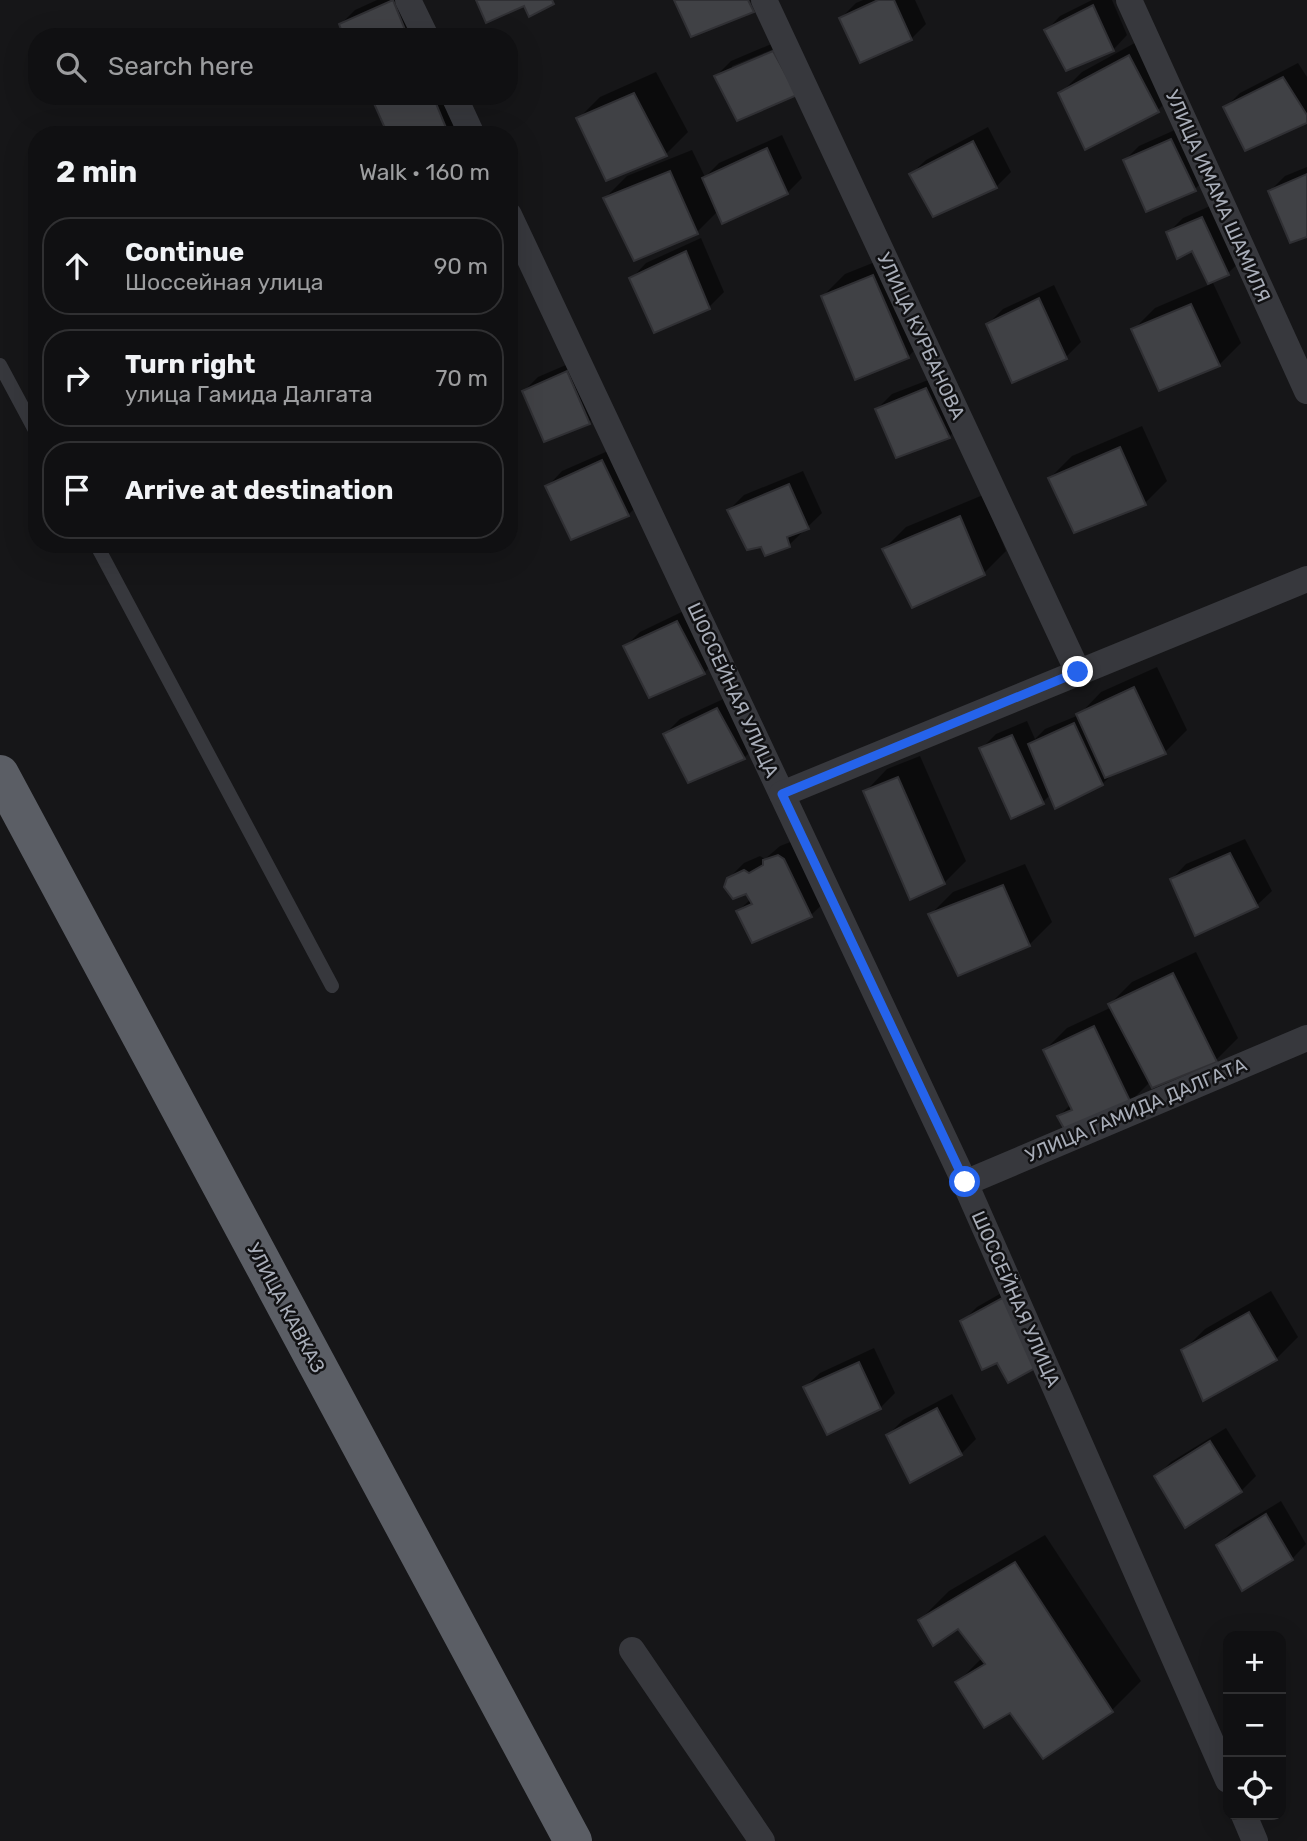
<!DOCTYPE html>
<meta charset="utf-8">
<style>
body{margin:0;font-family:Rubik,sans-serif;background:#1e1e20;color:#f1f3f6}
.controls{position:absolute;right:21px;bottom:21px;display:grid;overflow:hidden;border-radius:14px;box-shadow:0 7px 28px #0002}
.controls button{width:63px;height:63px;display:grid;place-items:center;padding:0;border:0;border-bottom:2px solid #303032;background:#101012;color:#f1f3f6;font:35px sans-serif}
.stop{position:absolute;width:21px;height:21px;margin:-16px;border:5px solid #2563eb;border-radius:50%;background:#fff}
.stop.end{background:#2563eb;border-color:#fff;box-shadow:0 2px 7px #0008}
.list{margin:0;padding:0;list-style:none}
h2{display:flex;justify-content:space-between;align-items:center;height:91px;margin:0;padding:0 28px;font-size:30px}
h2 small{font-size:23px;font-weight:400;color:#9c9d9f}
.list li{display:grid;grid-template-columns:46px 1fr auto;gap:21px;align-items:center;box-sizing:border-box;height:98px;margin:0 14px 14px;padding:0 14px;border:2px solid #303032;border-radius:28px}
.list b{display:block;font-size:26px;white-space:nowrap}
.list p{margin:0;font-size:23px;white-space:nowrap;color:#9c9d9f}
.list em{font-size:23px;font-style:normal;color:#9c9d9f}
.icon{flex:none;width:38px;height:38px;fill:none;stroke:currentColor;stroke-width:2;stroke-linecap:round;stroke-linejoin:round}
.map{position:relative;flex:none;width:1307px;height:1841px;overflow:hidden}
.search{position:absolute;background:#101012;box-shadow:0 7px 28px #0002;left:28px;top:28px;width:490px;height:77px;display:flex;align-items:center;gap:18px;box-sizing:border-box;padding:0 24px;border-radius:28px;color:#9c9d9f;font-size:26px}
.panel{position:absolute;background:#101012;box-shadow:0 7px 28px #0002;left:28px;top:126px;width:490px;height:427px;border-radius:28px}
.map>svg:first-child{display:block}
.shadow{fill:#0007;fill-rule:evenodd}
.building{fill:#404145;stroke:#303034;stroke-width:2}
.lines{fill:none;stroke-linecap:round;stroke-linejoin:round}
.service{stroke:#37383d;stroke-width:14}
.minor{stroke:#37383d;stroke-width:26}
.trunk{stroke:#5b5e65;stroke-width:38}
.route{stroke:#2563eb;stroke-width:9}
.labels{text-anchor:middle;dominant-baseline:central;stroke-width:5;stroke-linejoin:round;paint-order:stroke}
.street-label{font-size:19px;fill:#a8adb8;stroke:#111113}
</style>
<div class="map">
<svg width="1307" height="1841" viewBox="0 0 1307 1841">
<rect width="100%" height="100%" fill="#161618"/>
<!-- shadow -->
<g class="shadow">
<path d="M 377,0 L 414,0 L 417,37 L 346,37 L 341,24 L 355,10 Z"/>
<path d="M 863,0 L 915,0 L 926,24 L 911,39 L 841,18 L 856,3 Z"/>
<path d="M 1092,0 L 1112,0 L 1127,35 L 1113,50 L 1046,31 L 1060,16 Z"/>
<path d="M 1151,34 L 1180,88 L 1158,110 L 1060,94 L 1082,72 Z"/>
<path d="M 788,37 L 810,79 L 716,76 L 731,61 ZM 781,46 L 782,49 L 732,70 L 732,66 Z"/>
<path d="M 1298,63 L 1307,77 L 1307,121 L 1225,108 L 1240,93 Z"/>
<path d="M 656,72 L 688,132 L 666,154 L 578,119 L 600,97 Z"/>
<path d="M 377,96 L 464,96 L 481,135 L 390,135 L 374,99 Z"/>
<path d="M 1186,125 L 1209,175 L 1195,189 L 1125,160 L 1139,146 Z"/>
<path d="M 988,127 L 1011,172 L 996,187 L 911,174 L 926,160 Z"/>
<path d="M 782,135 L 802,178 L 787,193 L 718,211 L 697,232 L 635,259 L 605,198 L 627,176 L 692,150 L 705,177 L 719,163 Z"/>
<path d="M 1307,167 L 1307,235 L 1270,191 L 1285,176 Z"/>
<path d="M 1217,203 L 1243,259 L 1228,273 L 1168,233 L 1183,218 Z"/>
<path d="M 701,238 L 724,292 L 709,307 L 655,330 L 632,278 L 646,263 Z"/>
<path d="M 895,254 L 930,334 L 908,357 L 823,296 L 845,274 Z"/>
<path d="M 1213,283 L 1241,343 L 1219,365 L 1133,330 L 1155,308 Z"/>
<path d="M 1054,285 L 1081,342 L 1066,357 L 1013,381 L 988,324 L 1003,309 Z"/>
<path d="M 582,358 L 604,408 L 589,422 L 524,391 L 538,377 Z"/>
<path d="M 941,375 L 963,422 L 949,437 L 877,409 L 892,394 Z"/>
<path d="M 1142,426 L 1167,481 L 1145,503 L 1050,478 L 1072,456 Z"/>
<path d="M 617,447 L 643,500 L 628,515 L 572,538 L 548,486 L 562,471 Z"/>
<path d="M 803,471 L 822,513 L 789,545 L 762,545 L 729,510 L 744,495 Z"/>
<path d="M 983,495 L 1006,551 L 984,573 L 884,549 L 906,527 Z"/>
<path d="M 692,607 L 718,658 L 704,673 L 625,647 L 640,632 Z"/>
<path d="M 1157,667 L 1187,730 L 1165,752 L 1114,773 L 1102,784 L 1051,794 L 1043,802 L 981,749 L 996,734 L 1027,721 L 1035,739 L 1045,729 L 1079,715 L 1101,692 Z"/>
<path d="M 732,695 L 759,743 L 744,758 L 689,781 L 665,734 L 680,719 Z"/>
<path d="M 920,756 L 966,861 L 944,883 L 865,792 L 887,769 Z"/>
<path d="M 1245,839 L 1272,891 L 1257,905 L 1172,879 L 1186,864 Z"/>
<path d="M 793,841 L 826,901 L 811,915 L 753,941 L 738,911 L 751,899 L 747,892 L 728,879 L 744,863 L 760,856 L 765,859 L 780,846 Z"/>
<path d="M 1025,864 L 1052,922 L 1030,944 L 959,973 L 931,914 L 953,892 Z"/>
<path d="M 1196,952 L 1238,1038 L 1216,1060 L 1151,1081 L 1130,1102 L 1059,1116 L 1071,1104 L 1045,1050 L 1067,1028 L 1112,1007 L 1110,1004 L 1132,982 Z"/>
<path d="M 1019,1283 L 998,1361 L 962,1322 L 977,1307 Z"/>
<path d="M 1271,1291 L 1298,1337 L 1276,1359 L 1204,1399 L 1183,1351 L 1205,1329 Z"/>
<path d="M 874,1348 L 895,1393 L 880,1408 L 805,1387 L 820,1373 Z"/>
<path d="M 952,1394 L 976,1439 L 961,1454 L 888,1435 L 903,1420 Z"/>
<path d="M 1226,1428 L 1256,1476 L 1241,1491 L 1186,1525 L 1156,1477 L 1171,1462 Z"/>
<path d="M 1281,1501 L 1306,1544 L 1292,1559 L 1218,1545 L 1233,1530 Z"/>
<path d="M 1045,1535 L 1141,1681 L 1112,1710 L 1043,1757 L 1011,1711 L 957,1683 L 982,1658 L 958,1626 L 920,1620 L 949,1591 Z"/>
</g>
<!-- building -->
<g class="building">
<path d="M 393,0 L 408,37 L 344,37 L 339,24 Z"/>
<path d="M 476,0 L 552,0 L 554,4 L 529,17 L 524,6 L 486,23 Z"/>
<path d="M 674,0 L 748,0 L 754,12 L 691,37 Z"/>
<path d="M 878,0 L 894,0 L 912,40 L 860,63 L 839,18 Z"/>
<path d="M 1093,5 L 1114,51 L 1066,71 L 1044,30 Z"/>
<path d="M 773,51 L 797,95 L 737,121 L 714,76 Z"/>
<path d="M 1129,55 L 1159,112 L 1085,150 L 1058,93 Z"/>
<path d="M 1283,77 L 1307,115 L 1307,123 L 1245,151 L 1223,107 Z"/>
<path d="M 634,93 L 667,156 L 606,181 L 576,118 Z"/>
<path d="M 378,96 L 433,96 L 449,135 L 388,135 L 372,99 Z"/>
<path d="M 1171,139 L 1196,191 L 1146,212 L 1123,160 Z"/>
<path d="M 973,141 L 997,188 L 933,217 L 909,174 Z"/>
<path d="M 767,148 L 788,194 L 722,224 L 702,178 Z"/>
<path d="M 670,171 L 698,234 L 634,261 L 603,198 Z"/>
<path d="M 1307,174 L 1307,237 L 1290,243 L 1268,191 Z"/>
<path d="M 1202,217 L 1229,275 L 1208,284 L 1192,251 L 1177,259 L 1166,232 Z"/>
<path d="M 686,251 L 710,309 L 654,333 L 629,278 Z"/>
<path d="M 873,275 L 909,358 L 855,380 L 821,296 Z"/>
<path d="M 1039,298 L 1067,359 L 1012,383 L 986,324 Z"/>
<path d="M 1191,304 L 1220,366 L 1159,391 L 1131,329 Z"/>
<path d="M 567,371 L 590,424 L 544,442 L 522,391 Z"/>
<path d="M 926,388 L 950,438 L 896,458 L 875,409 Z"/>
<path d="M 1120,447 L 1146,505 L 1074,533 L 1048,478 Z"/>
<path d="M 602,460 L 629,516 L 571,540 L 545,486 Z"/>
<path d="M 789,484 L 809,529 L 787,537 L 790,547 L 765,556 L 761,547 L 747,550 L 727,510 Z"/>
<path d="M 960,516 L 985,575 L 912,608 L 882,549 Z"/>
<path d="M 677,621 L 705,674 L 649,698 L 623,646 Z"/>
<path d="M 1134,687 L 1166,754 L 1105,778 L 1076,714 Z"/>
<path d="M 717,708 L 745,759 L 688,783 L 663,734 Z"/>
<path d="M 1074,723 L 1103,785 L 1055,809 L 1028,744 Z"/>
<path d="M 1012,735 L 1044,804 L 1011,819 L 979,748 Z"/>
<path d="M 898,777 L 945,884 L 910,900 L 863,791 Z"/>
<path d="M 1230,853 L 1258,907 L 1195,936 L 1170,879 Z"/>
<path d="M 778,855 L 784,859 L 812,917 L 752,943 L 736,911 L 752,904 L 746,894 L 733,899 L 724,887 L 727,878 L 744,870 L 749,873 L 763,865 L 763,860 Z"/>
<path d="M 1003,885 L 1030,946 L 958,976 L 928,914 Z"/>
<path d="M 1173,973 L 1217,1062 L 1152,1088 L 1108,1004 Z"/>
<path d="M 1094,1026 L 1131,1103 L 1066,1132 L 1057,1116 L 1072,1110 L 1043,1050 Z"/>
<path d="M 1004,1297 L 1039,1366 L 1008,1383 L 997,1363 L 982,1370 L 960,1321 Z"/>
<path d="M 1249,1312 L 1277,1360 L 1203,1401 L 1181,1350 Z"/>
<path d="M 859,1362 L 881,1409 L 827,1435 L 803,1387 Z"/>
<path d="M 937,1408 L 962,1455 L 910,1483 L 886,1435 Z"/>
<path d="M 1210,1441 L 1242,1492 L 1185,1528 L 1154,1476 Z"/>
<path d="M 1266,1514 L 1293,1560 L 1242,1591 L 1216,1545 Z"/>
<path d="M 1015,1562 L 1113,1712 L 1043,1759 L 1010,1713 L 984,1728 L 955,1682 L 985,1664 L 958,1629 L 933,1646 L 918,1620 Z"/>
</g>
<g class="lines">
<!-- service -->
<g class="service">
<path d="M 0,365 L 37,434"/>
<path d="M 96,544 L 332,986"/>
</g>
<!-- minor -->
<g class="minor">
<path d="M 408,0 L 426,37"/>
<path d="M 764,0 L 1078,672"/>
<path d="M 1129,0 L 1307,391"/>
<path d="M 454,96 L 472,135"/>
<path d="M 509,215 L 965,1183 L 1228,1780"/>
<path d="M 782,794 L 1307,579"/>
<path d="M 965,1183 L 1307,1038"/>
<path d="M 632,1650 L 762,1841"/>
<path d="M 1244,1815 L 1255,1841"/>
</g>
<!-- trunk -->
<path class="trunk" d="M 0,774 L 573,1841"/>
</g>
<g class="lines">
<!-- route -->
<path class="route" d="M 965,1182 L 782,794 L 1078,672"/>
</g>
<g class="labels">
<!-- street labels -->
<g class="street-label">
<text transform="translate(1218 196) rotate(66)">УЛИЦА ИМАМА ШАМИЛЯ</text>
<text transform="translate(921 336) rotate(65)">УЛИЦА КУРБАНОВА</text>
<text transform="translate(733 690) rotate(65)">ШОССЕЙНАЯ УЛИЦА</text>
<text transform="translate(1136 1110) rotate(-23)">УЛИЦА ГАМИДА ДАЛГАТА</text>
<text transform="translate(1016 1299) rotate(66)">ШОССЕЙНАЯ УЛИЦА</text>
<text transform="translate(286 1308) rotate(62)">УЛИЦА КАВКАЗ</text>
</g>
</g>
</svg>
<div class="controls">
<button>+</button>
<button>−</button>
<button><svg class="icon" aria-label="locate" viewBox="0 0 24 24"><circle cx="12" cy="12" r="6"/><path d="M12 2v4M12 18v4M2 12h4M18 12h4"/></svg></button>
</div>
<div class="stop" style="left:965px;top:1182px"></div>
<div class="stop end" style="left:1078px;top:672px"></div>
<div class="search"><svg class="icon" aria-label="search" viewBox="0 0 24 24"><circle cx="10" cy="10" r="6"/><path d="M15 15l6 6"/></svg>Search here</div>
<section class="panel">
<h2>2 min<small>Walk · 160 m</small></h2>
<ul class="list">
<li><svg class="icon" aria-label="ahead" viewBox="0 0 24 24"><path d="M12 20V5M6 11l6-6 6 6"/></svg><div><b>Continue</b><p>Шоссейная улица</p></div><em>90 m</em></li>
<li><svg class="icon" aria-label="right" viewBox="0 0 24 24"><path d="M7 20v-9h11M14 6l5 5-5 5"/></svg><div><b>Turn right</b><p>улица Гамида Далгата</p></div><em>70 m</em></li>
<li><svg class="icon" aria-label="arrive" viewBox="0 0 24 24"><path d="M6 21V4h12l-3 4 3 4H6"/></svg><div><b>Arrive at destination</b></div></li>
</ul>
</section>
</div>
